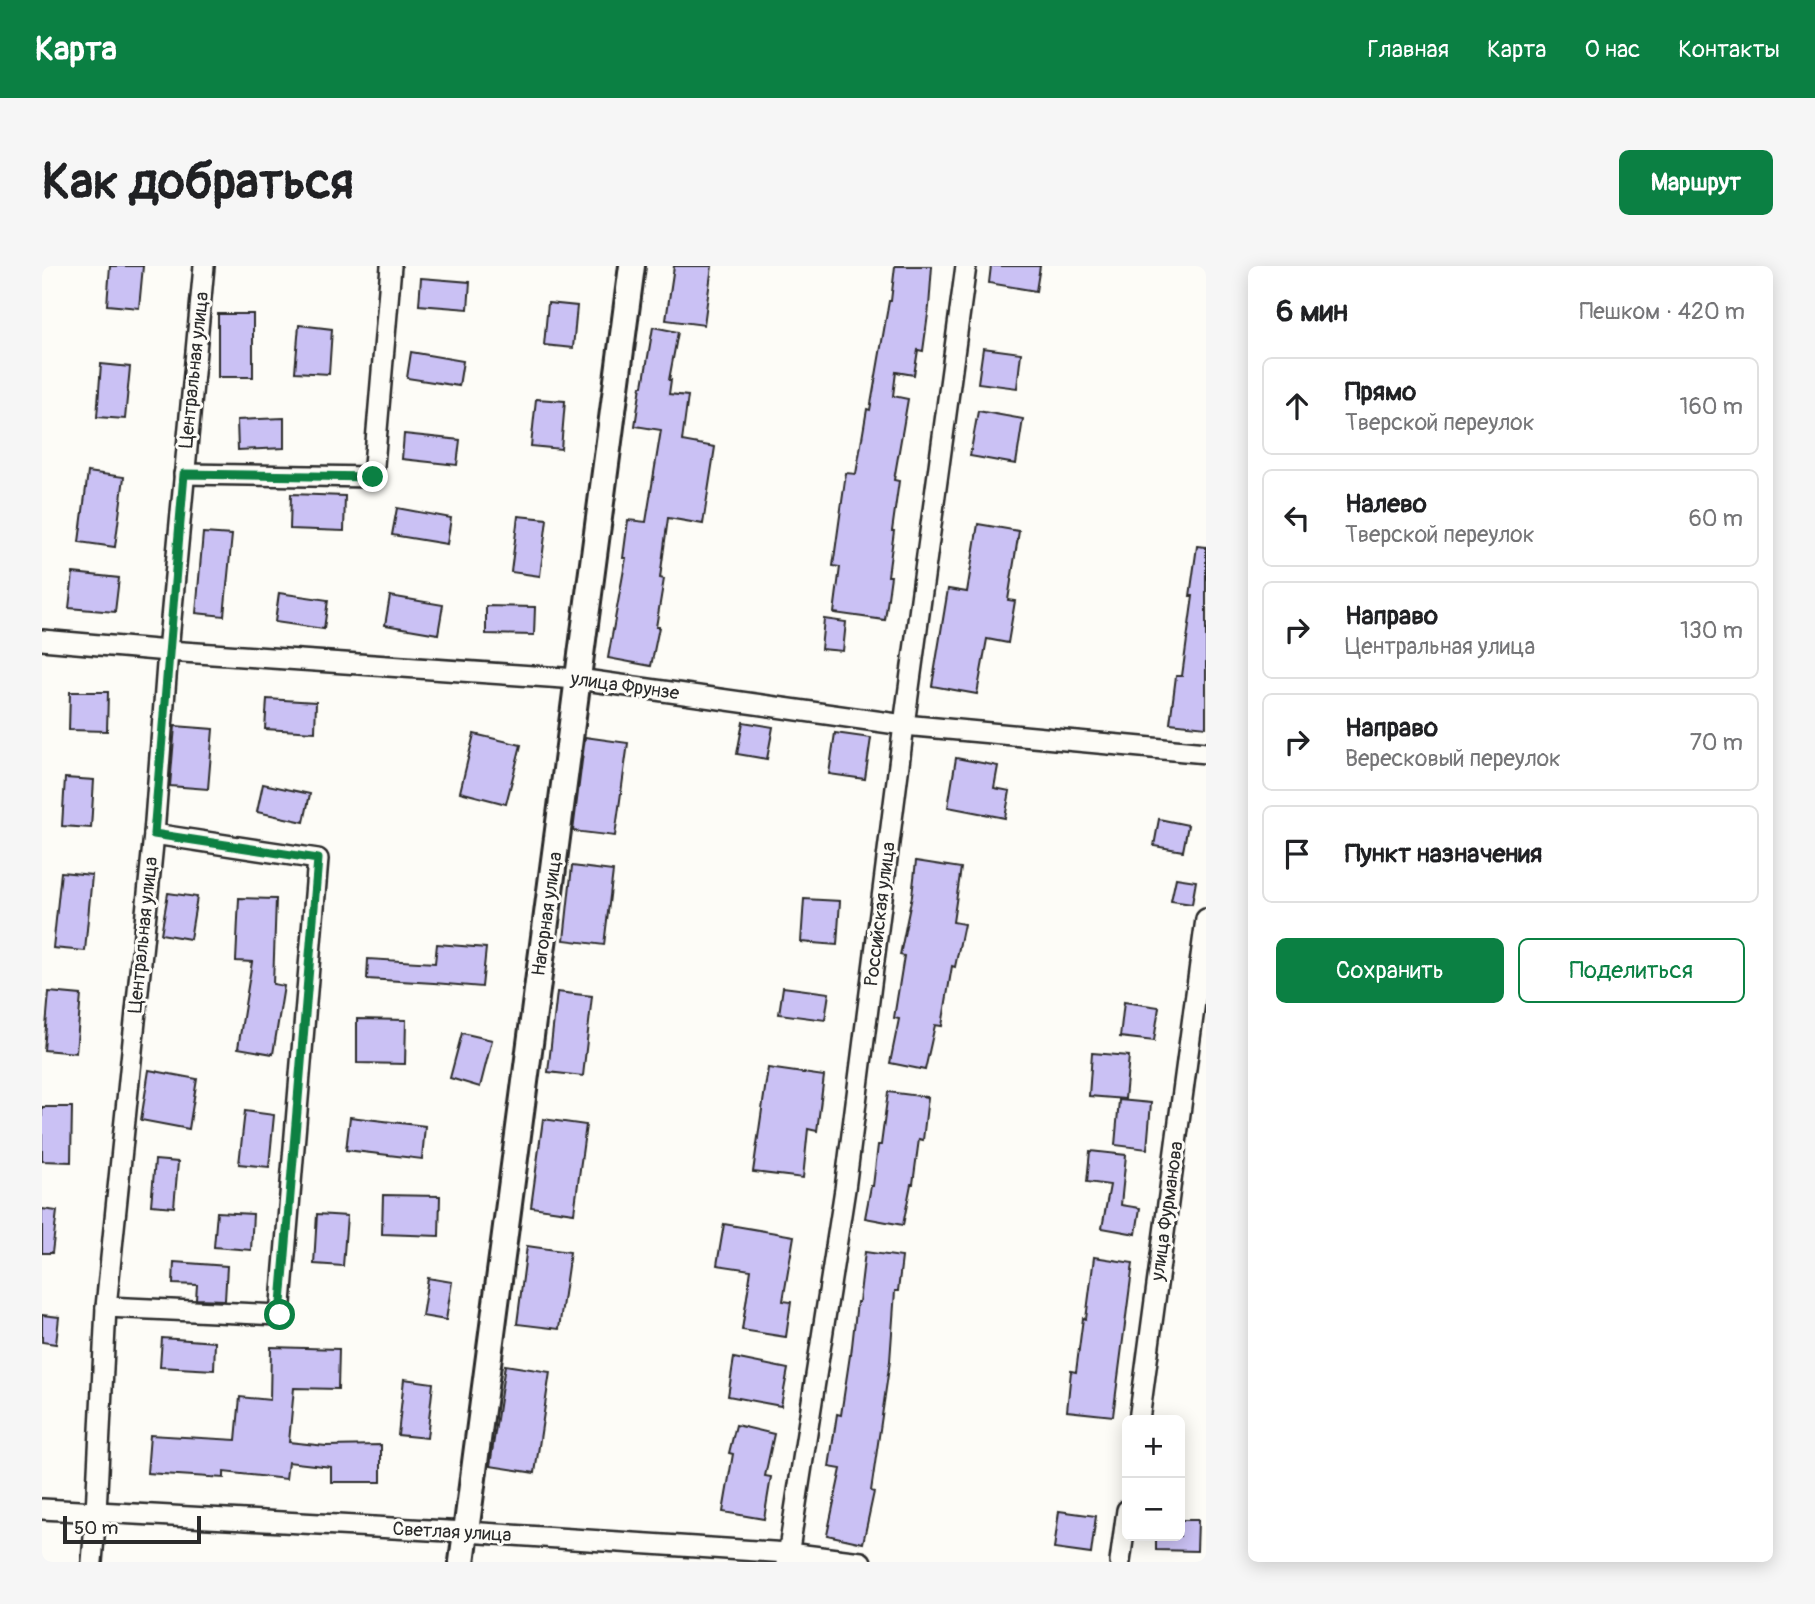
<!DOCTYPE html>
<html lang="ru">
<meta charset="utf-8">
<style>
body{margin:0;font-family:Pangolin,sans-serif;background:#f6f6f6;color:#202124}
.controls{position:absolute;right:21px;bottom:21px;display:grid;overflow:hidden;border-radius:10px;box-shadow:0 4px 18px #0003}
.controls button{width:63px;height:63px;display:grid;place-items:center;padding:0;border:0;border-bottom:2px solid #e0e0e0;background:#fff;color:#202124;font:35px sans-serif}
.scale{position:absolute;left:21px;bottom:18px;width:138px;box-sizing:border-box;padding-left:7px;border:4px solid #2b2b2b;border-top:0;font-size:19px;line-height:24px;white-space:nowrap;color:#2b2b2b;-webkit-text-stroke:5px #fdfcf7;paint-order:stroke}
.stop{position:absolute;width:21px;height:21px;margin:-16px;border:5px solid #0b8043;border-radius:50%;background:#fff}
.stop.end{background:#0b8043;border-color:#fff;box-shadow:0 2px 7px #0008}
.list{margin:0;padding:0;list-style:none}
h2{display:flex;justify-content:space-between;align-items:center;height:91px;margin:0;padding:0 28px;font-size:30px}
h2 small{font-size:23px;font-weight:400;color:#757577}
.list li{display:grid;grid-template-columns:46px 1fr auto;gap:21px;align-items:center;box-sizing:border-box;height:98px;margin:0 14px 14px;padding:0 14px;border:2px solid #e0e0e0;border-radius:10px}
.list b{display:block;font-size:26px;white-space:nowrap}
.list p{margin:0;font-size:23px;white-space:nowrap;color:#757577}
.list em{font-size:23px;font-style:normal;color:#757577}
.actions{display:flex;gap:14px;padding:21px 28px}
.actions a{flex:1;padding:16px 0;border:2px solid #0b8043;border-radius:10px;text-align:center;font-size:24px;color:#0b8043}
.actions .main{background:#0b8043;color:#fff}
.icon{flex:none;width:38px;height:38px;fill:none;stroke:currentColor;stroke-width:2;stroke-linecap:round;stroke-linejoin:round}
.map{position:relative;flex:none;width:1164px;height:1296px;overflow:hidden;border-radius:10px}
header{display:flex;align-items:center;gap:42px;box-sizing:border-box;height:98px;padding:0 35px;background:#0b8043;color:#fff}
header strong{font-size:33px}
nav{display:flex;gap:38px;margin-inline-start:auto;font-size:24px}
.intro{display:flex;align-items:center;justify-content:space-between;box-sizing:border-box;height:168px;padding:0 42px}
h1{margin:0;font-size:49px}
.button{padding:18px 32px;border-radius:10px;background:#0b8043;color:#fff;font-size:24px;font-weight:700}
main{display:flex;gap:42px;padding:0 42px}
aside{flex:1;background:#fff;border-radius:10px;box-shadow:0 4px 18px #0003}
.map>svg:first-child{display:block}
.building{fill:#cac1f4;stroke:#2b2b2b;stroke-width:2}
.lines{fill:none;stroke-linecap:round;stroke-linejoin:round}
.minor-casing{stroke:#2b2b2b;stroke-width:24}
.tertiary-casing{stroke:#2b2b2b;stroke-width:30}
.minor{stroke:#fdfcf7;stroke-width:19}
.tertiary{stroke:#fdfcf7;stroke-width:24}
.route{stroke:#0b8043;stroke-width:9}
.labels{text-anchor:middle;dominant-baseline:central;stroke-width:6;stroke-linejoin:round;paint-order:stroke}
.street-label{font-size:19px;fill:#2b2b2b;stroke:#fdfcf7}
</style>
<header>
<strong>Карта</strong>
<nav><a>Главная</a><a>Карта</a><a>О нас</a><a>Контакты</a></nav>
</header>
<div class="intro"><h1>Как добраться</h1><a class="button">Маршрут</a></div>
<main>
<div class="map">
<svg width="1164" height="1296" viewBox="0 0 1164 1296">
<rect width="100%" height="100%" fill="#fdfcf7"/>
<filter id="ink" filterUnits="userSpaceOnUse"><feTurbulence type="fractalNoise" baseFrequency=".0143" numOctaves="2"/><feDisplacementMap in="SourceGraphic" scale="14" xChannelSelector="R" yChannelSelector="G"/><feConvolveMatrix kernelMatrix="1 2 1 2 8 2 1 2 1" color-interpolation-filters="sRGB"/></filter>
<g filter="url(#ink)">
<!-- building -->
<g class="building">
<path d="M 68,0 L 101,0 L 97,42 L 65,39 Z"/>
<path d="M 632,0 L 670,0 L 662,59 L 624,54 Z"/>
<path d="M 853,0 L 890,0 L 887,41 L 881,85 L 876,84 L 872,109 L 854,106 L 851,130 L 866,133 L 852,214 L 857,215 L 850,265 L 852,265 L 846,310 L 849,310 L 843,354 L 792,347 L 798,301 L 791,300 L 804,207 L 814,208 L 825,143 L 828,144 L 847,35 L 849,35 Z"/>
<path d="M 949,0 L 998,0 L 994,25 L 947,17 Z"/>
<path d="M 379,12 L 428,16 L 426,43 L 377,39 Z"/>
<path d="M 506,37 L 535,40 L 531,82 L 502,79 Z"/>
<rect x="176" y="48" width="35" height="63"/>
<path d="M 257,59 L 290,63 L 287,108 L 253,106 Z"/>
<path d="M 611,61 L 636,66 L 627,114 L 629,114 L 627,128 L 646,130 L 640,175 L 673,181 L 661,258 L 626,252 L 618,312 L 622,313 L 614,361 L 617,361 L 609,400 L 566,392 L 584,292 L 581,292 L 586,254 L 604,256 L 619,164 L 593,160 L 599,120 L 601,120 Z"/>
<path d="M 941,82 L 979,87 L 975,122 L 936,117 Z"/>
<path d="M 369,86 L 421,95 L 417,120 L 365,112 Z"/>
<path d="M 59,98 L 88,101 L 83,153 L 55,151 Z"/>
<path d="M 494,133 L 523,135 L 519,183 L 489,180 Z"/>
<path d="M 936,145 L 981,153 L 974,198 L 928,190 Z"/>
<path d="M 242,152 L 242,182 L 196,184 L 195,154 Z"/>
<path d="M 362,168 L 418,174 L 415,199 L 360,193 Z"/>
<path d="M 46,206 L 82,211 L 73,281 L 37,276 Z"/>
<path d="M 249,228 L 303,230 L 302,265 L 248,263 Z"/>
<path d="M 355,242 L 409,252 L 405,278 L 350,269 Z"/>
<path d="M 476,250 L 505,253 L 498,310 L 469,306 Z"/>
<path d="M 936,258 L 977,265 L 966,334 L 973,335 L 966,377 L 945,373 L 935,428 L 890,420 L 906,323 L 925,326 Z"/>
<path d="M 161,267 L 190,269 L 182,350 L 154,347 Z"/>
<path d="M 1155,280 L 1164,281 L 1164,461 L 1128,457 L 1134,410 L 1140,410 L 1151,330 L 1148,330 Z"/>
<path d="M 31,307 L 77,312 L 73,346 L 27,342 Z"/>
<path d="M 237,327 L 286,334 L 282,363 L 233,356 Z"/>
<path d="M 348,330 L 401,339 L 396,368 L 343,359 Z"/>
<path d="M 444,340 L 493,341 L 492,369 L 444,368 Z"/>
<path d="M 782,353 L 804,356 L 801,385 L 779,383 Z"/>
<path d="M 28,426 L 66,426 L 65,465 L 27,464 Z"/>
<path d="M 225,433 L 274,436 L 273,466 L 223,463 Z"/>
<path d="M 701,456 L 731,461 L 725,493 L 695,488 Z"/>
<path d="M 133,460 L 171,463 L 166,523 L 128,520 Z"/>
<path d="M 793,467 L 829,472 L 823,513 L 787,508 Z"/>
<path d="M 432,468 L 479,479 L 464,538 L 418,526 Z"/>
<path d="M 543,471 L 586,477 L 573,570 L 531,565 Z"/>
<path d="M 914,492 L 956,500 L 952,522 L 968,525 L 963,552 L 906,541 Z"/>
<path d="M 23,512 L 52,514 L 49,562 L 20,560 Z"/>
<path d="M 221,518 L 268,528 L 262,556 L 215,546 Z"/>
<path d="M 1117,553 L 1146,559 L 1141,585 L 1112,580 Z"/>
<path d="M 874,595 L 919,602 L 911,656 L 922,658 L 913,701 L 910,700 L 900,760 L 893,759 L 883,804 L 848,797 L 857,753 L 852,752 L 862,690 L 858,689 L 870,630 Z"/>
<path d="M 530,600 L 571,605 L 562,679 L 522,674 Z"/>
<path d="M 19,606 L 50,609 L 43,685 L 11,682 Z"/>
<path d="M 1134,612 L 1154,615 L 1150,638 L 1129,635 Z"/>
<path d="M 126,627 L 155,631 L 148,673 L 119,668 Z"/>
<path d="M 197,632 L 234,633 L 231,718 L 242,720 L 231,788 L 196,782 L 210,696 L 194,695 Z"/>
<path d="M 762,633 L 798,635 L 795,679 L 759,676 Z"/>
<path d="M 395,678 L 444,682 L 440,721 L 392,717 L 325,713 L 326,693 L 393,697 Z"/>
<path d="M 741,721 L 787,727 L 783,754 L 737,748 Z"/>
<path d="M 7,726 L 39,729 L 34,787 L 2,784 Z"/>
<path d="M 515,726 L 550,730 L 541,810 L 506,806 Z"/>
<path d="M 1082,736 L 1117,741 L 1112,775 L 1078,771 Z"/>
<path d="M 315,753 L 364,754 L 363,798 L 315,797 Z"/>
<path d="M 420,767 L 450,774 L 438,821 L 408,812 Z"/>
<path d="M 1050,787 L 1087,790 L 1083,833 L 1047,830 Z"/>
<path d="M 726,802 L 782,810 L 775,865 L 766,863 L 761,912 L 711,906 Z"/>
<path d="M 107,804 L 155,813 L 147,863 L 99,854 Z"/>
<path d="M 846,826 L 886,831 L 881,874 L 877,873 L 871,918 L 869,918 L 861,959 L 823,952 L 829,920 L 831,920 L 836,879 L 839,879 Z"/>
<path d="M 1077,834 L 1109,837 L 1105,883 L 1073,879 Z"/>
<path d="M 0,841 L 30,841 L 29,896 L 0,895 Z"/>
<path d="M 203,845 L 232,849 L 227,901 L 197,898 Z"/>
<path d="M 308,851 L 383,860 L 380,893 L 304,884 Z"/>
<path d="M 501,853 L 544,859 L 532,947 L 489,941 Z"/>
<path d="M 1048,885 L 1084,889 L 1079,939 L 1098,942 L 1094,968 L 1060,962 L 1068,919 L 1045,916 Z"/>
<path d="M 113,894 L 136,896 L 132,941 L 109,939 Z"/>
<path d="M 341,929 L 398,930 L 397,970 L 340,968 Z"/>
<path d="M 0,943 L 15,945 L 10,987 L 0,987 Z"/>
<path d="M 175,946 L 211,948 L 209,984 L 172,981 Z"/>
<path d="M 275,948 L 305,950 L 301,1000 L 272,998 Z"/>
<path d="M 682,958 L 752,970 L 741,1035 L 749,1036 L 744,1071 L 700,1064 L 709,1004 L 675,999 Z"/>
<path d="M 485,980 L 528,986 L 517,1063 L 475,1058 Z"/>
<path d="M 823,986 L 860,991 L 856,1025 L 853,1025 L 848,1095 L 829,1225 L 832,1226 L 821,1277 L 785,1269 L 799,1203 L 787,1201 L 795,1148 L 799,1149 L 808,1089 L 809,1089 L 815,1036 L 817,1036 Z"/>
<path d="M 1052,991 L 1091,997 L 1071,1150 L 1025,1145 L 1029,1105 L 1034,1106 L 1041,1052 L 1044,1053 Z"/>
<path d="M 132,996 L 185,1000 L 183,1034 L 154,1033 L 155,1019 L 131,1018 Z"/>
<path d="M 386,1012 L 410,1016 L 404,1054 L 380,1050 Z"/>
<path d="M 0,1049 L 17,1051 L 14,1078 L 0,1076 Z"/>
<path d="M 120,1072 L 173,1076 L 172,1104 L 118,1101 Z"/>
<path d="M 229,1081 L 297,1083 L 296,1123 L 252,1122 L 247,1176 L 284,1180 L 339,1179 L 339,1216 L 289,1216 L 289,1201 L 246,1196 L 244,1213 L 182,1206 L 182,1212 L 105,1207 L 108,1169 L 194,1174 L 198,1131 L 228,1134 Z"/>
<path d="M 692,1092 L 746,1103 L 739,1140 L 686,1130 Z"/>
<path d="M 463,1099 L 508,1106 L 493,1207 L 448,1200 Z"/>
<path d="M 362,1113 L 391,1117 L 385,1172 L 356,1169 Z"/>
<path d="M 694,1159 L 732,1168 L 723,1210 L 729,1211 L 722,1253 L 681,1246 L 691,1188 L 687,1187 Z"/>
<path d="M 1017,1245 L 1054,1250 L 1049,1288 L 1012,1283 Z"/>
<path d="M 1138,1254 L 1156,1254 L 1155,1285 L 1114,1284 L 1114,1270 L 1138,1270 Z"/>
</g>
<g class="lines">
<!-- minor casing -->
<g class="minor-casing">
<g id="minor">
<path d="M 142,208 L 331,211 L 349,0"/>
<path d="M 0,374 L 126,385 L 536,413 L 862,459 L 1164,487"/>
<path d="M 64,1041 L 238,1049 L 276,593 L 112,568"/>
<path d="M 1097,1154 L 1164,653"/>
<path d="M 0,1243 L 424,1266 L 746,1287 L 819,1296"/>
<path d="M 50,1296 L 54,1246 L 64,1041 L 112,568 L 126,385 L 162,0"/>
<path d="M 745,1296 L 803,923 L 862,459 L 924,0"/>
<path d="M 1078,1296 L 1085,1244"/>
</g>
</g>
<!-- tertiary casing -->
<g class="tertiary-casing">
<path id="tertiary" d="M 420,1296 L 590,0"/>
</g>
<!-- minor -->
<use href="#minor" class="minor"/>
<!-- tertiary -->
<use href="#tertiary" class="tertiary"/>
</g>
</g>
<g class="lines" filter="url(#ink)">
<!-- route -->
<path class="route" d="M 238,1049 L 276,593 L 112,568 L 142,208 L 331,211"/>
</g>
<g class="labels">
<!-- street labels -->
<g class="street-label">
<text transform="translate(152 104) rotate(-84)">Центральная улица</text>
<text transform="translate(583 420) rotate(8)">улица Фрунзе</text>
<text transform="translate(505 648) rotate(-82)">Нагорная улица</text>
<text transform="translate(838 648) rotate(-83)">Российская улица</text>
<text transform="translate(101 669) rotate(-84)">Центральная улица</text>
<text transform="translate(1125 945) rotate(-82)">улица Фурманова</text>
<text transform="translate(410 1266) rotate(3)">Светлая улица</text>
</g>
</g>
</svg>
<div class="controls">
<button>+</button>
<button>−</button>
</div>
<div class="scale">50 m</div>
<div class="stop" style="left:238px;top:1049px"></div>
<div class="stop end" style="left:331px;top:211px"></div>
</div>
<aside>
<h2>6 мин<small>Пешком · 420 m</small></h2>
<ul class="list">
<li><svg class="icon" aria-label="ahead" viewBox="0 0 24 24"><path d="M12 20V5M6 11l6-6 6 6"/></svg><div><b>Прямо</b><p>Тверской переулок</p></div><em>160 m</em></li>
<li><svg class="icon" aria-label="left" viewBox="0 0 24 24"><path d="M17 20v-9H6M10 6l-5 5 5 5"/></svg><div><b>Налево</b><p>Тверской переулок</p></div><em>60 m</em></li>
<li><svg class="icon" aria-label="right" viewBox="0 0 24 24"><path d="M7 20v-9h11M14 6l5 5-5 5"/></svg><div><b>Направо</b><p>Центральная улица</p></div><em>130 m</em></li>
<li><svg class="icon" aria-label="right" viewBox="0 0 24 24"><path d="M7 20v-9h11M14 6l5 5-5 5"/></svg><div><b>Направо</b><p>Вересковый переулок</p></div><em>70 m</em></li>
<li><svg class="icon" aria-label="arrive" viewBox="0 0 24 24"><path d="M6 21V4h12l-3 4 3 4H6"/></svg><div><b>Пункт назначения</b></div></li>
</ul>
<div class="actions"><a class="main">Сохранить</a><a>Поделиться</a></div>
</aside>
</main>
